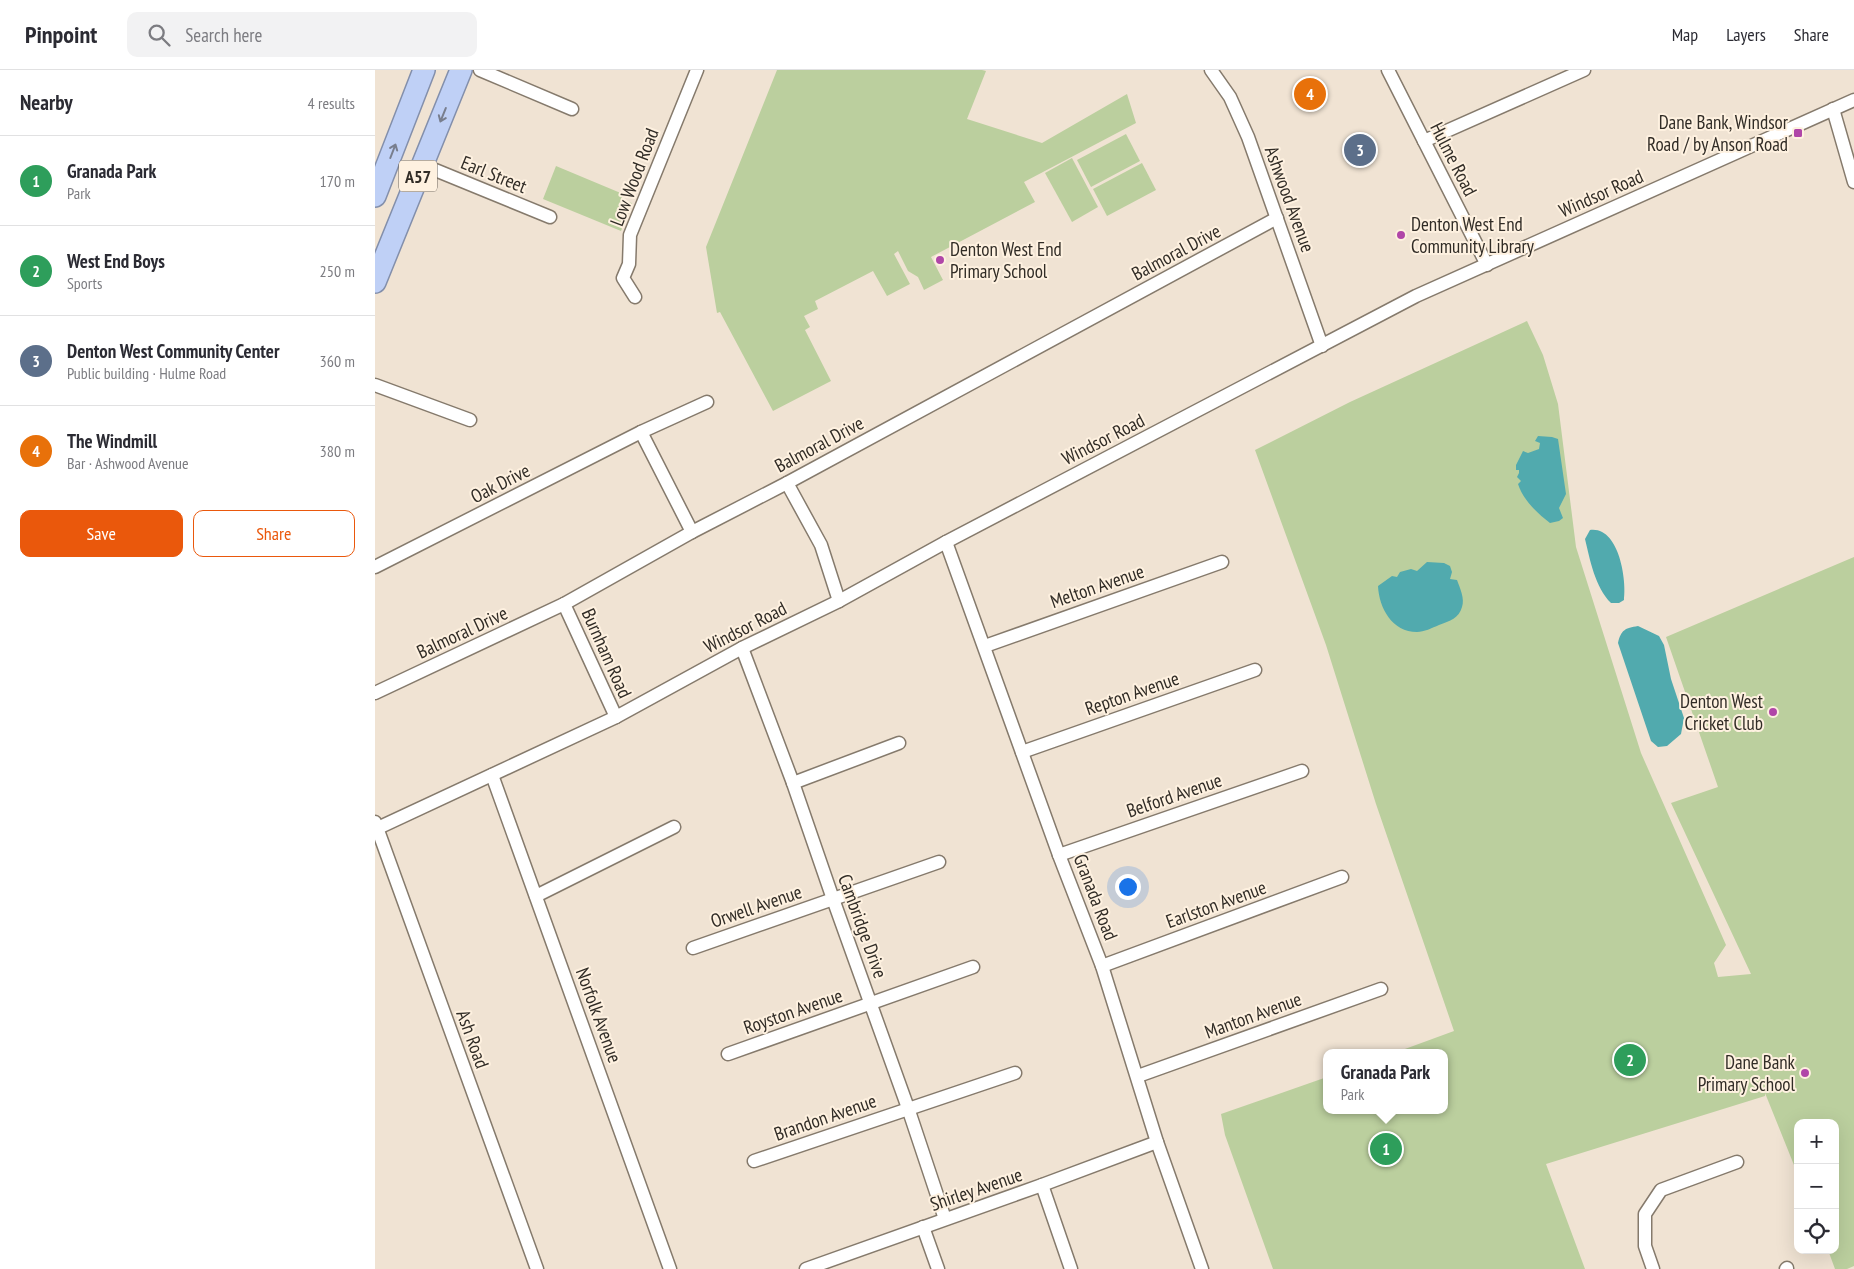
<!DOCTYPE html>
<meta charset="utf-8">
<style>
body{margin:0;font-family:"PT Sans Narrow",sans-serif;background:#f2f2f3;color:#2b2b33}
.controls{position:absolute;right:15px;bottom:15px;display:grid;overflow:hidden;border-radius:10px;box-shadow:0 5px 20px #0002}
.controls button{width:45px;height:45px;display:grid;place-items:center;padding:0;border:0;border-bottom:1px solid #e1e1e2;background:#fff;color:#2b2b33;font:25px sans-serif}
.you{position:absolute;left:752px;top:816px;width:18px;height:18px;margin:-12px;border:4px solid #fff;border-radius:50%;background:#1a73e8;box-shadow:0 0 0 8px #1a73e833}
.badge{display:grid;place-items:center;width:32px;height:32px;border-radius:50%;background:#ea580c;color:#fff;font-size:16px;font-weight:700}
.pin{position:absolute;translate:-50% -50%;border:2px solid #fff;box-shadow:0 1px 5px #0006}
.popup{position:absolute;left:948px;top:979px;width:125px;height:65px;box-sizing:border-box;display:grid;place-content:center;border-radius:10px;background:#fff;filter:drop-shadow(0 1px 4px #0005);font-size:16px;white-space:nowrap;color:#7c7c81}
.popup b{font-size:19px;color:#2b2b33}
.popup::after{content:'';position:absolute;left:50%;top:100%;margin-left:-10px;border:10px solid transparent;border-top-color:#fff}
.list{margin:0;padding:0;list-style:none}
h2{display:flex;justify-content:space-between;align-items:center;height:65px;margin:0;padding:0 20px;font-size:21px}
h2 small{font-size:16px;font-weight:400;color:#7c7c81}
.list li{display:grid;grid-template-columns:32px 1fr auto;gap:15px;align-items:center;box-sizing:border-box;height:90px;padding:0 20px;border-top:1px solid #e1e1e2}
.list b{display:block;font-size:19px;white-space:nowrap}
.list p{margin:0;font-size:16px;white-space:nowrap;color:#7c7c81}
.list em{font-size:16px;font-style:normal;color:#7c7c81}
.actions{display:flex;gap:10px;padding:15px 20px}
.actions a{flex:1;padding:11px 0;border:1px solid #ea580c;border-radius:10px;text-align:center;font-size:18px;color:#ea580c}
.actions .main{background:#ea580c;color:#fff}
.icon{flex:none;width:28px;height:28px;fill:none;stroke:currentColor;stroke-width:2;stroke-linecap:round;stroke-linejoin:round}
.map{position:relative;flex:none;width:1479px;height:1199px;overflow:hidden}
header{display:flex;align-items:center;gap:30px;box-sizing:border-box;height:70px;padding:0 25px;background:#fff;border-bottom:1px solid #e1e1e2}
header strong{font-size:24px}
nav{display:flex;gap:28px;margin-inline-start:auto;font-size:18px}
.search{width:350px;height:45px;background:#f2f2f3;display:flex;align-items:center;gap:12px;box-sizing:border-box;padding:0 18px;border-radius:10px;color:#7c7c81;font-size:19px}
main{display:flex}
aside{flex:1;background:#fff}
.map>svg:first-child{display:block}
.green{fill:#bbcf9e}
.water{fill:#51aaae}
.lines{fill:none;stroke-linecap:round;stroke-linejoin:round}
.minor-casing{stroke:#857a6c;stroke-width:15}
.trunk-casing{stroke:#838fab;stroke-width:24}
.minor{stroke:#fff;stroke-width:12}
.trunk{stroke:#bfd0f6;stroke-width:21}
.oneway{stroke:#787e8e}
.poi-dot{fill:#b046a8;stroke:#fef1e0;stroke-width:2}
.labels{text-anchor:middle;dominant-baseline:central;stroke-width:4;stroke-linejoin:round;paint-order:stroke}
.shield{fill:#fef1e0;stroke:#6e675e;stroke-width:1}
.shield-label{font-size:18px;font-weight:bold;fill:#312c26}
.poi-label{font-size:19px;fill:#312c26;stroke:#fef1e0;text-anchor:end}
.street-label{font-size:19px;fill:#312c26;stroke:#fef1e0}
</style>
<header>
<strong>Pinpoint</strong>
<div class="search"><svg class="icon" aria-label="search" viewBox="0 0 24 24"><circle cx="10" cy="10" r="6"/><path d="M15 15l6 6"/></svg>Search here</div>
<nav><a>Map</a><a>Layers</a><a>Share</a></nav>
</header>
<main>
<aside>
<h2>Nearby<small>4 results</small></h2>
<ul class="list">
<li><span class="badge" style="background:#2e9e5b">1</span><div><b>Granada Park</b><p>Park</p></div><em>170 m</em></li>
<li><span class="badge" style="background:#2e9e5b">2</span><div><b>West End Boys</b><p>Sports</p></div><em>250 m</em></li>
<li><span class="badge" style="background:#5c6f8a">3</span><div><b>Denton West Community Center</b><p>Public building · Hulme Road</p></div><em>360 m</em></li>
<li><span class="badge" style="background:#e8710a">4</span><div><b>The Windmill</b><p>Bar · Ashwood Avenue</p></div><em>380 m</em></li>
</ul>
<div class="actions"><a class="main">Save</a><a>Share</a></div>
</aside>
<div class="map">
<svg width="1479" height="1199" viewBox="0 0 1479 1199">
<rect width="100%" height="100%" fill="#f0e3d3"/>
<!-- green -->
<g class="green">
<path d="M 402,0 L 607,0 L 611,1 L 592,49 L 667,73 L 752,24 L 761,53 L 649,112 L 660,132 L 556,187 L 568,210 L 549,220 L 543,207 L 533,201 L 523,181 L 519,184 L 535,214 L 512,226 L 498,201 L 440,231 L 443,239 L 429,246 L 435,257 L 430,260 L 456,311 L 398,341 L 345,242 L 342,243 L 331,177 Z"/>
<path d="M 751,64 L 765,91 L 716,117 L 702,90 Z"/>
<path d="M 697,88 L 723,137 L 697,152 L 670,103 Z"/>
<path d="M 767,93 L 781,120 L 732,146 L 718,119 Z"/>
<path d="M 181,96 L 248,124 L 246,130 L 257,133 L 246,161 L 168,129 Z"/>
<path d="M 1152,251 L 1168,285 L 1183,334 L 1201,477 L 1266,683 L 1351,875 L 1339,893 L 1343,907 L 1376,904 L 1296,733 L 1343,717 L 1291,567 L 1479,487 L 1479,1196 L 1472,1199 L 1460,1199 L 1453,1180 L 1460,1180 L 1460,1053 L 1423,1053 L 1423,1105 L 1390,1023 L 1390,1026 L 1171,1094 L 1210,1199 L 898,1199 L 850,1065 L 846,1044 L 952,1007 L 952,1040 L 1070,1040 L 1070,983 L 1019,983 L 1079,961 L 1001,734 L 951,575 L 880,380 L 975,332 Z"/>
</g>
<!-- water -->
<g class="water">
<path d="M 1163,366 L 1177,367 L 1183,369 L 1191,424 L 1184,438 L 1188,448 L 1184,451 L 1175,453 C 1162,443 1148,430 1143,414 L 1146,411 L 1142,407 L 1144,403 L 1144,400 L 1141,400 L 1141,395 L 1148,381 L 1153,383 L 1164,379 L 1165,373 L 1160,371 Z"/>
<path d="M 1215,460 C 1244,456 1252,510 1249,530 L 1244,533 L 1236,533 C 1220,517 1215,490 1210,469 Z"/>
<path d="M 1052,492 L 1069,493 L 1075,496 L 1077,502 L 1075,509 L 1082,510 C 1085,518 1090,529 1087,537 C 1084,548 1075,551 1064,555 C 1057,558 1049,562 1042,562 C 1017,562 1004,538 1003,516 L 1017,506 L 1022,507 L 1025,502 L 1036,499 L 1042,501 Z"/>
<path d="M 1263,556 L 1284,566 L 1289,575 L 1296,609 L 1309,648 L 1306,664 L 1292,676 L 1283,677 L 1276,671 L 1243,573 C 1246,560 1250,558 1263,556 Z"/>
</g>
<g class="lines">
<!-- minor casing -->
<g class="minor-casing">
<g id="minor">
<path d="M 105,0 L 197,39"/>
<path d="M 836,0 L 855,27 L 873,67 L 947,276"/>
<path d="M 1013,0 L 1112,195"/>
<path d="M 1458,39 L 1479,112"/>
<path d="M 1049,71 L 1209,0"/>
<path d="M 48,95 L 175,147"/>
<path d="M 260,227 L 248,208 L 254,194 L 255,165 L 322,0"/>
<path d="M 0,315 L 95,350"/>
<path d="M 266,362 L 317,462"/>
<path d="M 412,413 L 446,475 L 464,531"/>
<path d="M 571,472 L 684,785 L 727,896 L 782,1072 L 827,1199"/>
<path d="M 0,497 L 266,362 L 332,332"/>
<path d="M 189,534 L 241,647"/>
<path d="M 610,576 L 847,492"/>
<path d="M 367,578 L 418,713 L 458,829 L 533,1038 L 570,1149"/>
<path d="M 0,623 L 189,534 L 317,462 L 412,413 L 902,148"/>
<path d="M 647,682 L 880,600"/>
<path d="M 117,705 L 295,1199"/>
<path d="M 418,713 L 524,673"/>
<path d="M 0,752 L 162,1199"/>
<path d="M 3,758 L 241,647 L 367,578 L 464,531 L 571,472 L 1041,226 L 1479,30"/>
<path d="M 684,785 L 927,701"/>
<path d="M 161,826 L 299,757"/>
<path d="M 318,878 L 564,792"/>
<path d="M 727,896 L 967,807"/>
<path d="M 353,984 L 598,897"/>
<path d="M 763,1006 L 1006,919"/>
<path d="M 379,1091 L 640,1003"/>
<path d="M 667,1115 L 696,1199"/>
<path d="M 548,1157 L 563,1199"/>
<path d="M 431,1199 L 667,1115 L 782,1072"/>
<path d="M 1278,1199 L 1270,1176 L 1270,1144 L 1286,1120 L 1362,1092"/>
<path d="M 1411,1199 L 1412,1198"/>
</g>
</g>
<!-- trunk casing -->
<g class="trunk-casing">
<g id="trunk">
<path d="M 0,126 L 49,0"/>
<path d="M 0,212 L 86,0"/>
</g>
</g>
<!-- minor -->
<use href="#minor" class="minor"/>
<!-- trunk -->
<use href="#trunk" class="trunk"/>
</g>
<!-- one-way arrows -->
<defs><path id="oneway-shaft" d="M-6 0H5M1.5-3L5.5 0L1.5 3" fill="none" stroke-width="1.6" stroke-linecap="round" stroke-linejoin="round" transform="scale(1.25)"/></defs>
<g class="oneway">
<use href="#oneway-shaft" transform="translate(68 45) rotate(112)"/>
<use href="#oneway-shaft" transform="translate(18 81) rotate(-69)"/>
</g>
<!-- markers -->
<g class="poi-dot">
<rect x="1418" y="58" width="10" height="10" rx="2.5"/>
<circle cx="1026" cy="165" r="5"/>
<circle cx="565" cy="190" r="5"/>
<circle cx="1398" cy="642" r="5"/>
<circle cx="1430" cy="1003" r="5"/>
</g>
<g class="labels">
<!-- shield labels -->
<rect class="shield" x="24" y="90.5" width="38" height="31" rx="4"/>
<g class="shield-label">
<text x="43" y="106">A57</text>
</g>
<!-- poi labels -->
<g class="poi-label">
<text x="1413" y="52">Dane Bank, Windsor<tspan x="1413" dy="22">Road / by Anson Road</tspan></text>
<text x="1036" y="154" text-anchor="start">Denton West End<tspan x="1036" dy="22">Community Library</tspan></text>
<text x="575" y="179" text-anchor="start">Denton West End<tspan x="575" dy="22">Primary School</tspan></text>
<text x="1388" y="631">Denton West<tspan x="1388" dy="22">Cricket Club</tspan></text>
<text x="1420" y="992">Dane Bank<tspan x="1420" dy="22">Primary School</tspan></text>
</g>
<!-- street labels -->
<g class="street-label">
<text transform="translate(1079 89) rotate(63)">Hulme Road</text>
<text transform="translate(119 104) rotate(22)">Earl Street</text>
<text transform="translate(259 107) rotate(-69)">Low Wood Road</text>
<text transform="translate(1226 123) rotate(-24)">Windsor Road</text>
<text transform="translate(915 129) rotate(70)">Ashwood Avenue</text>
<text transform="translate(801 182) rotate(-28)">Balmoral Drive</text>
<text transform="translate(728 369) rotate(-27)">Windsor Road</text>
<text transform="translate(444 374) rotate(-28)">Balmoral Drive</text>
<text transform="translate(125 413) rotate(-27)">Oak Drive</text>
<text transform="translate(722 516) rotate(-19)">Melton Avenue</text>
<text transform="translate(370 557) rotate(-27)">Windsor Road</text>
<text transform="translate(87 562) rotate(-25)">Balmoral Drive</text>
<text transform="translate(232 583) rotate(66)">Burnham Road</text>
<text transform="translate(757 623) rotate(-19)">Repton Avenue</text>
<text transform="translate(799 725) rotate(-19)">Belford Avenue</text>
<text transform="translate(721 827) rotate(69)">Granada Road</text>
<text transform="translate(841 834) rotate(-20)">Earlston Avenue</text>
<text transform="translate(381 836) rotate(-19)">Orwell Avenue</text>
<text transform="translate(488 856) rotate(70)">Cambridge Drive</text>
<text transform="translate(418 941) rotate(-19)">Royston Avenue</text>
<text transform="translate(224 945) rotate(70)">Norfolk Avenue</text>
<text transform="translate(878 945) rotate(-20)">Manton Avenue</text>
<text transform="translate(98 969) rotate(70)">Ash Road</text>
<text transform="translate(450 1047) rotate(-19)">Brandon Avenue</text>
<text transform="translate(601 1119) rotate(-19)">Shirley Avenue</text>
</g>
</g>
</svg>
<div class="controls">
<button>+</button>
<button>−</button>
<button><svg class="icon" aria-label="locate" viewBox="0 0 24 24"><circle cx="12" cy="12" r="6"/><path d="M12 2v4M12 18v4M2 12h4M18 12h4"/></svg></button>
</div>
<div class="you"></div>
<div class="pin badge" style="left:1011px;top:1079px;background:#2e9e5b">1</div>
<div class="popup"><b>Granada Park</b>Park</div>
<div class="pin badge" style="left:1255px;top:990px;background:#2e9e5b">2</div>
<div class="pin badge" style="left:985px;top:80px;background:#5c6f8a">3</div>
<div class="pin badge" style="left:935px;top:24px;background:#e8710a">4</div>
</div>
</main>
